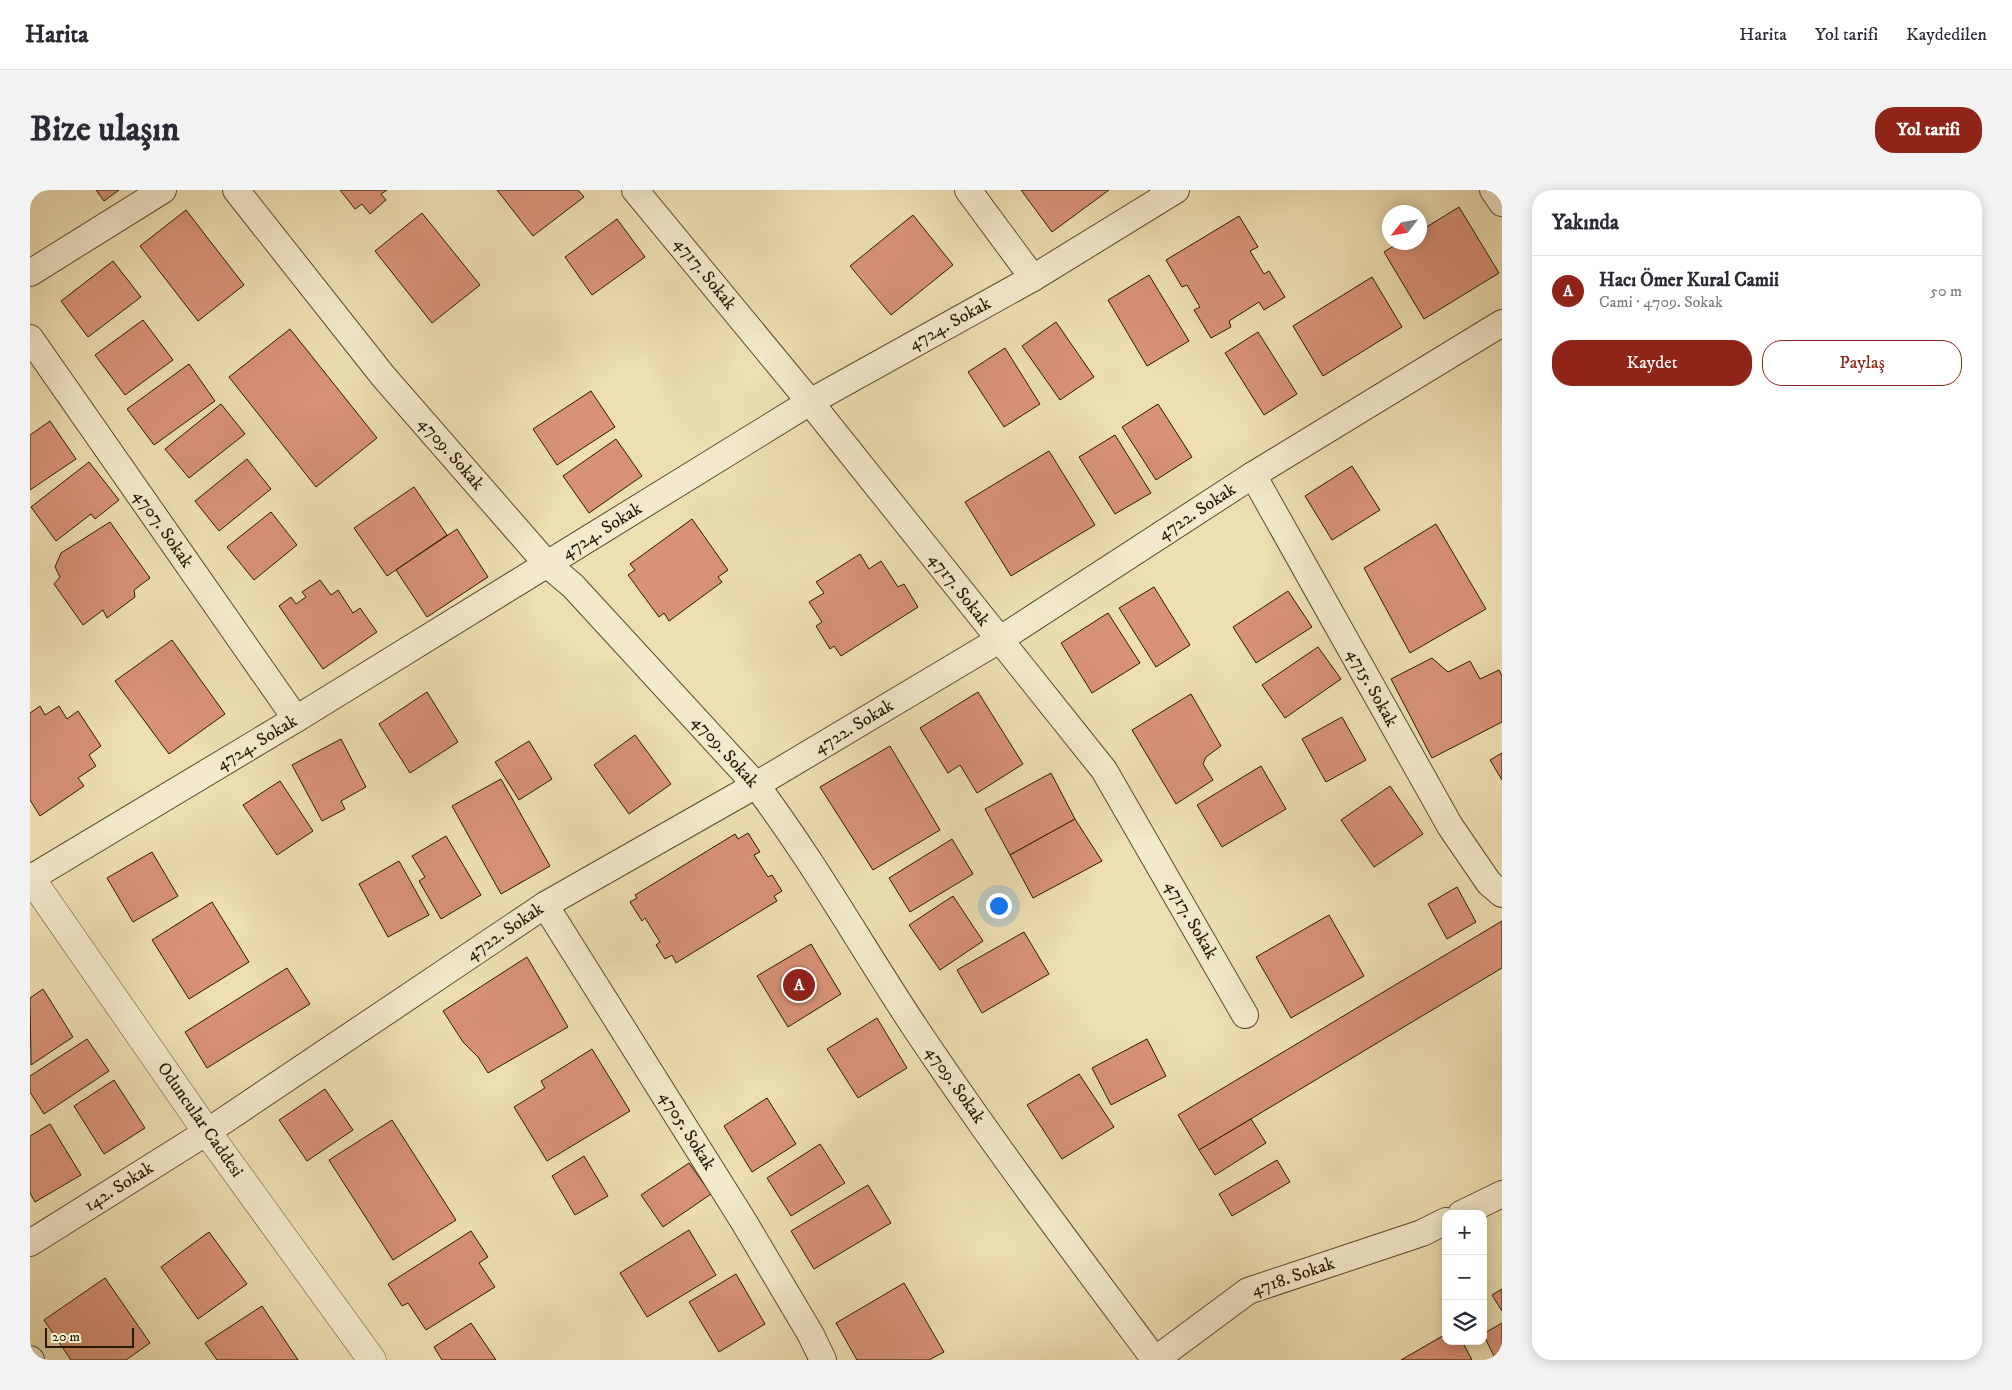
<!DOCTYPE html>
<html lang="tr">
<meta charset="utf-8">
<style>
body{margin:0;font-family:"IM FELL DW Pica",serif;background:#f2f2f3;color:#2b2b33}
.controls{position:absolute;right:15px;bottom:15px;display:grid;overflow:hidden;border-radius:10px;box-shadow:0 2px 12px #0003}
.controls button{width:45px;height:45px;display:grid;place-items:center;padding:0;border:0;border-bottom:1px solid #e1e1e2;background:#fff;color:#2b2b33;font:25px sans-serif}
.compass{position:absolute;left:1352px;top:15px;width:45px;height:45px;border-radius:50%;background:#fff;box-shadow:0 2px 12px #0003;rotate:239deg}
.scale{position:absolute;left:15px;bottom:12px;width:89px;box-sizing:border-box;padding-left:5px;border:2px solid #2a1901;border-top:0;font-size:14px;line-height:18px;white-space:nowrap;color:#2a1901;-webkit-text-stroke:4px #f3eacd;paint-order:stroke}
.you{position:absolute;left:968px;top:715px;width:18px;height:18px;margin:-12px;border:4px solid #fff;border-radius:50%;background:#1a73e8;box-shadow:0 0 0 8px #1a73e833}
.badge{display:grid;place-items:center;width:32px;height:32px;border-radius:50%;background:#8f2418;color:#fff;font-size:16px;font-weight:700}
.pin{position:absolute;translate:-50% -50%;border:2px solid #fff;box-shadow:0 1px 5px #0006}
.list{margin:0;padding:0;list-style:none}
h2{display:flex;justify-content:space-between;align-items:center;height:65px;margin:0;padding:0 20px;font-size:21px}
h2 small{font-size:16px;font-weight:400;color:#7c7c81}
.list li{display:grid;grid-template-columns:32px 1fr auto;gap:15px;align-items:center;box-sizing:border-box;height:70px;padding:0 20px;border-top:1px solid #e1e1e2}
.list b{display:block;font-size:19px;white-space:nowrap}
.list p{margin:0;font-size:16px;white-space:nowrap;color:#7c7c81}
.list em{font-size:16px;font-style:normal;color:#7c7c81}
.actions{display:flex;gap:10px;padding:15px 20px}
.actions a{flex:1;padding:11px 0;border:1px solid #8f2418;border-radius:20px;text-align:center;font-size:18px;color:#8f2418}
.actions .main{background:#8f2418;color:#fff}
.icon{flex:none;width:28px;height:28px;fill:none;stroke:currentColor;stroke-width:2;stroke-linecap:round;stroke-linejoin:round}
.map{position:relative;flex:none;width:1472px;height:1170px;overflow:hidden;border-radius:20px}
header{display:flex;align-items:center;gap:30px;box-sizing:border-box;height:70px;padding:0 25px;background:#fff;border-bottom:1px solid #e1e1e2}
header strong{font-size:24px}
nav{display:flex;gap:28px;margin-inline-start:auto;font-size:18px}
.intro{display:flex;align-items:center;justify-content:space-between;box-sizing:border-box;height:120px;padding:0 30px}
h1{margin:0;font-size:35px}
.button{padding:12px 22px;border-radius:20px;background:#8f2418;color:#fff;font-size:18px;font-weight:700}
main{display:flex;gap:30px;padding:0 30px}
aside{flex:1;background:#fff;border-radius:20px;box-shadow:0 2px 12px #0003}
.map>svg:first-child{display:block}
.building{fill:#d89277;stroke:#2a1901}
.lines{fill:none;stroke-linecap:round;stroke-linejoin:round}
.minor-casing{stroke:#5b4a2d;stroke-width:28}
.tertiary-casing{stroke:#5b4a2d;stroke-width:29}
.minor{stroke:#f3eacd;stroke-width:26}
.tertiary{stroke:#f3eacd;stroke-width:28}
.labels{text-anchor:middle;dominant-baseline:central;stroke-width:4;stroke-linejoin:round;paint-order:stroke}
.street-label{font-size:18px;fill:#2a1901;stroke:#f3eacd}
</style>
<header>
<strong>Harita</strong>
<nav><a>Harita</a><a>Yol tarifi</a><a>Kaydedilen</a></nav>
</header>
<div class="intro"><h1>Bize ulaşın</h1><a class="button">Yol tarifi</a></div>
<main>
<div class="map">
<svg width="1472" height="1170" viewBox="0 0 1472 1170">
<rect width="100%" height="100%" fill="#eddfb2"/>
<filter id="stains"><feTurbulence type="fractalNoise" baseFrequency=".004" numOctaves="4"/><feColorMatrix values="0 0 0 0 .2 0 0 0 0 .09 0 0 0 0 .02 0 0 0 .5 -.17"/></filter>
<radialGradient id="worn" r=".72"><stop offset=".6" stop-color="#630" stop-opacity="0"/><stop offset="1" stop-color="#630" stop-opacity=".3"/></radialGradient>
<!-- building -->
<g class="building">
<path d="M 66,0 L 89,0 L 74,11 Z"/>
<path d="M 310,0 L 357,0 L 351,4 L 356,10 L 340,24 L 332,14 L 325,19 Z"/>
<path d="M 467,0 L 548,0 L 554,7 L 503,46 Z"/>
<path d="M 991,0 L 1079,0 L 1022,42 Z"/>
<path d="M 1429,17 L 1469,83 L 1394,129 L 1354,62 L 1370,52 L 1390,52 L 1390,41 Z"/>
<path d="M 156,20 L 214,95 L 168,131 L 110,56 Z"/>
<path d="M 392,23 L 450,95 L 402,133 L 345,61 Z"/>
<path d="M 883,25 L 923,75 L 861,125 L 820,76 Z"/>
<path d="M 1209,26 L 1228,57 L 1220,61 L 1234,84 L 1239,81 L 1255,107 L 1234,120 L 1229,112 L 1199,131 L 1201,137 L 1181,148 L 1164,120 L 1170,117 L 1157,95 L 1152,97 L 1136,70 Z"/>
<path d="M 587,29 L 615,67 L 562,105 L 535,67 Z"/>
<path d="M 83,71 L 111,107 L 58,147 L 31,111 Z"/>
<path d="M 1119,85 L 1159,151 L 1117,176 L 1078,110 Z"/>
<path d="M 1342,87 L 1372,137 L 1293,186 L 1263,136 Z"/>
<path d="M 113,130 L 143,170 L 95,205 L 65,165 Z"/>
<path d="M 1026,132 L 1064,187 L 1030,210 L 992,156 Z"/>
<path d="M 260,139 L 347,248 L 286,297 L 199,187 Z"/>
<path d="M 1228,142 L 1267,204 L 1234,225 L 1195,163 Z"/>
<path d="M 975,158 L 1010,214 L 974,237 L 938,182 Z"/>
<path d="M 159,174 L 185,211 L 124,255 L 97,219 Z"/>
<path d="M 561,201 L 585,237 L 527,275 L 503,239 Z"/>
<path d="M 191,214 L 215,244 L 159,288 L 135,259 Z"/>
<path d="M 1128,214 L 1162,267 L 1126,290 L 1092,237 Z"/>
<path d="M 20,231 L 46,269 L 0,300 L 0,245 Z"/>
<path d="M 1085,245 L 1121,303 L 1085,324 L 1049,267 Z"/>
<path d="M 586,249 L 612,286 L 559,323 L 533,286 Z"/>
<path d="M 1019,261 L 1065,335 L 981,386 L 935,312 Z"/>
<path d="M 217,269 L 241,299 L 189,341 L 165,311 Z"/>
<path d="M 59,272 L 89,310 L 65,329 L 61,324 L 26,351 L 1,317 Z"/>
<path d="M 1322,276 L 1350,320 L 1302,350 L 1275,306 Z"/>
<path d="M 384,297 L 417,345 L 357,386 L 324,338 Z"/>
<path d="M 241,322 L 267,355 L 224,390 L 197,357 Z"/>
<path d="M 662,329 L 698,380 L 688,387 L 692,392 L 639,431 L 634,423 L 629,427 L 598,385 L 605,380 L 600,374 Z"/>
<path d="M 80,332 L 120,388 L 104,400 L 105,407 L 77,428 L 73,420 L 53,435 L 24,394 L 30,387 L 25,377 L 31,363 Z"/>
<path d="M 1406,334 L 1456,419 L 1380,463 L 1334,378 Z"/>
<path d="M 427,339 L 458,387 L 397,427 L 366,380 Z"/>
<path d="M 830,364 L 839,379 L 851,371 L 868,397 L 874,394 L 888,417 L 811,466 L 804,456 L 800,459 L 786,436 L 792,432 L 779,412 L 794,403 L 786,392 Z"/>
<path d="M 290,390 L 301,405 L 308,400 L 323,423 L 330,418 L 347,442 L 293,479 L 249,416 L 261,407 L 266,414 L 276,407 L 272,402 Z"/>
<path d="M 1124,397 L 1160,455 L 1126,477 L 1089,418 Z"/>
<path d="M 1258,401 L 1282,437 L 1226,473 L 1203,437 Z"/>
<path d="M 1078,423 L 1110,473 L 1062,503 L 1031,453 Z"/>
<path d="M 142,450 L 195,524 L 139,564 L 85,491 Z"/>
<path d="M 1288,457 L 1311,489 L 1255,528 L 1232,495 Z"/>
<path d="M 1402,468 L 1418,482 L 1440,471 L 1450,489 L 1469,480 L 1472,486 L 1472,532 L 1402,568 L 1361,489 Z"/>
<path d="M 397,502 L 428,552 L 380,583 L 349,534 Z"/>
<path d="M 948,502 L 993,574 L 947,603 L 930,575 L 918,583 L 890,538 Z"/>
<path d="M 1161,504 L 1191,556 L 1176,567 L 1173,574 L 1183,590 L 1146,614 L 1102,540 Z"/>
<path d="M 10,516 L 15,525 L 29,516 L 37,529 L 48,521 L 71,556 L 59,565 L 66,576 L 48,588 L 54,596 L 10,626 L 0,610 L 0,523 Z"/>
<path d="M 1312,527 L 1336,570 L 1296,592 L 1272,549 Z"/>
<path d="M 605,545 L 641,594 L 599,624 L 564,575 Z"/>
<path d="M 311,549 L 336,597 L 311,611 L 315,619 L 292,631 L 262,575 Z"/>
<path d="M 499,551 L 522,589 L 489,610 L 465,572 Z"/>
<path d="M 860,556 L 910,640 L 843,680 L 790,597 Z"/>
<path d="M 1472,563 L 1472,590 L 1460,570 Z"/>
<path d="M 1231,576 L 1256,619 L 1192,657 L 1167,615 Z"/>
<path d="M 1021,583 L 1045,629 L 980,665 L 955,619 Z"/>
<path d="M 471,589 L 520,676 L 471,704 L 422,616 Z"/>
<path d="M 250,591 L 283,641 L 247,665 L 213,615 Z"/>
<path d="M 1360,596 L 1393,644 L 1344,677 L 1311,630 Z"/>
<path d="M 1045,629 L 1072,671 L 1003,708 L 980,665 Z"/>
<path d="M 718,643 L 730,662 L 724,665 L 738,687 L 742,685 L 752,701 L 744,706 L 747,711 L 646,773 L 642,765 L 635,769 L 626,755 L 630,752 L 615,728 L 612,731 L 600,712 L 607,708 L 605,705 L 705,644 L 708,649 Z"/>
<path d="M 416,646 L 451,705 L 411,729 L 389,691 L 395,687 L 382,666 Z"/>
<path d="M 922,649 L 943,684 L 880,722 L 859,688 Z"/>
<path d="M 122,662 L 148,706 L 103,732 L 77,688 Z"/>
<path d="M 369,671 L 399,725 L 358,747 L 329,694 Z"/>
<path d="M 1427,697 L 1446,732 L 1417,749 L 1398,714 Z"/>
<path d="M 923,706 L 953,751 L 910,780 L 879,735 Z"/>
<path d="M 182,712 L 219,772 L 159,809 L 122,750 Z"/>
<path d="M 1299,725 L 1334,786 L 1261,828 L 1226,767 Z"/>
<path d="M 1472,731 L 1472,778 L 1169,960 L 1148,925 Z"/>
<path d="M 994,742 L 1019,784 L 952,823 L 927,780 Z"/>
<path d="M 781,754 L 811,804 L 758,837 L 727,786 Z"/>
<path d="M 497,767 L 538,837 L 458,883 L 448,867 L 433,852 L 413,821 Z"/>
<path d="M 257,778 L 280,814 L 177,878 L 155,842 Z"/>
<path d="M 13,799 L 43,847 L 1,875 L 0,808 Z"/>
<path d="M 847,828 L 877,878 L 828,908 L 797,859 Z"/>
<path d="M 57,849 L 79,881 L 14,924 L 0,902 L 0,886 Z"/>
<path d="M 1117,849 L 1136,886 L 1081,915 L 1062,878 Z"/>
<path d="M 562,859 L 600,921 L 517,971 L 484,917 L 515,898 L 511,891 Z"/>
<path d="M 1049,884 L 1084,937 L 1032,969 L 997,915 Z"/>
<path d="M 84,890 L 115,938 L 74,964 L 44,916 Z"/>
<path d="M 295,899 L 323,940 L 277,971 L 249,930 Z"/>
<path d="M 737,908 L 766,954 L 722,982 L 694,936 Z"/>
<path d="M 1221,929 L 1236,953 L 1185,985 L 1169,960 Z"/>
<path d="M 362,930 L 426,1030 L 363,1070 L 299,970 Z"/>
<path d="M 20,934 L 51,985 L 5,1012 L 0,1003 L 0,946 Z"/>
<path d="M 790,954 L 815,993 L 761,1026 L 737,988 Z"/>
<path d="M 554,966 L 578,1006 L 545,1025 L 522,986 Z"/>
<path d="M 1247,970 L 1260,992 L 1202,1026 L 1189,1004 Z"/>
<path d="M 659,973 L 681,1004 L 633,1037 L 611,1005 Z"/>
<path d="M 838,995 L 861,1033 L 784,1079 L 761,1041 Z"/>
<path d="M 659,1040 L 686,1085 L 617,1127 L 590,1083 Z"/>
<path d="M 441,1041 L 458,1067 L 449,1073 L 465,1097 L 396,1140 L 378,1113 L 372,1116 L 358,1094 Z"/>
<path d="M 179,1042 L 217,1094 L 168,1129 L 131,1077 Z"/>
<path d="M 706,1084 L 735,1134 L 689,1162 L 659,1112 Z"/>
<path d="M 75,1088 L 120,1153 L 96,1170 L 41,1170 L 14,1130 Z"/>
<path d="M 874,1093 L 914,1162 L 899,1170 L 827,1170 L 806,1133 Z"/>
<path d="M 1472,1099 L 1472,1121 L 1462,1105 Z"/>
<path d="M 232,1116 L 268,1170 L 187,1170 L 175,1153 Z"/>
<path d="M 441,1133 L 466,1170 L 412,1170 L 404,1157 Z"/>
<path d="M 1472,1133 L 1472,1170 L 1466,1170 L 1453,1144 Z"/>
<path d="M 1416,1144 L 1416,1151 L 1432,1151 L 1442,1170 L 1371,1170 Z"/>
</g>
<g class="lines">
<!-- minor casing -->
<g class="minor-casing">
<g id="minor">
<path d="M 206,0 L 353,186 L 517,374 L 543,396 L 726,595 C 784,672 831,756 884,836 C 960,950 1043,1060 1125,1170"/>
<path d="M 605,0 L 780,212 L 1074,580 L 1215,825"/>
<path d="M 938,0 L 1003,88"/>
<path d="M 1463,0 L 1472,13"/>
<path d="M 0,83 L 133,0"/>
<path d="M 0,148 L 266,529"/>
<path d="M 1223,285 L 1420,636 L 1459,693 L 1472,704"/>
<path d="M 1,688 L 266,529 L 780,212 L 1003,88 L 1146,0"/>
<path d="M 515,715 L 714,1032 L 781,1145 L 793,1170"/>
<path d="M 1431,1024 L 1472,1004"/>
<path d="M 0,1053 L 177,942 L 515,715 L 726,595 L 969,450 L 1223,285 L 1472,133"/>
<path d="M 0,1169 L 1,1170"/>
<path d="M 1125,1170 L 1218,1101 L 1392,1043 L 1416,1031"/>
</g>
</g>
<!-- tertiary casing -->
<g class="tertiary-casing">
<path id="tertiary" d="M 0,687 L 177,942 L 342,1170"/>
</g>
<!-- minor -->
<use href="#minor" class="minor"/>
<!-- tertiary -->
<use href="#tertiary" class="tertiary"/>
</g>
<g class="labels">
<!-- street labels -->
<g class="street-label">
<text transform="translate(675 84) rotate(51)">4717. Sokak</text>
<text transform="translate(920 134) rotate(-29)">4724. Sokak</text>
<text transform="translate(421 264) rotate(49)">4709. Sokak</text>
<text transform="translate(1167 322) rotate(-33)">4722. Sokak</text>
<text transform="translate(133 339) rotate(55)">4707. Sokak</text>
<text transform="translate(572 341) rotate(-32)">4724. Sokak</text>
<text transform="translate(929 400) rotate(52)">4717. Sokak</text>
<text transform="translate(1342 498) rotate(61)">4715. Sokak</text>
<text transform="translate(824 537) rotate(-31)">4722. Sokak</text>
<text transform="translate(227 553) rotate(-31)">4724. Sokak</text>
<text transform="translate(695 562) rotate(48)">4709. Sokak</text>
<text transform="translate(1161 730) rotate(60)">4717. Sokak</text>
<text transform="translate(475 742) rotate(-34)">4722. Sokak</text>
<text transform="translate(925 895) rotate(55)">4709. Sokak</text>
<text transform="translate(170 930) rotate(55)">Oduncular Caddesi</text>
<text transform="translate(657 941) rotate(58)">4705. Sokak</text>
<text transform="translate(89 997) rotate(-32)">142. Sokak</text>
<text transform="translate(1263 1087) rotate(-19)">4718. Sokak</text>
</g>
</g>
<rect width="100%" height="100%" filter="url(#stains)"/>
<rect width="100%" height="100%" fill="url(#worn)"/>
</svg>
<div class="controls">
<button>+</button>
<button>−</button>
<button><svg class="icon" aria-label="layers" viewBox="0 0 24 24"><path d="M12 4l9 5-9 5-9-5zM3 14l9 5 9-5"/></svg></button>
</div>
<svg class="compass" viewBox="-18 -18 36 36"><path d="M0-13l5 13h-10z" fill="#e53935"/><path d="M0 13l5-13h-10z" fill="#7c7c81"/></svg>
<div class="scale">20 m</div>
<div class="you"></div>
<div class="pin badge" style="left:769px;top:795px">A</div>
</div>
<aside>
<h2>Yakında<small></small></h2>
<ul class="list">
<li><span class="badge">A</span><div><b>Hacı Ömer Kural Camii</b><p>Cami · 4709. Sokak</p></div><em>50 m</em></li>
</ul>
<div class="actions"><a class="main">Kaydet</a><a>Paylaş</a></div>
</aside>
</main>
